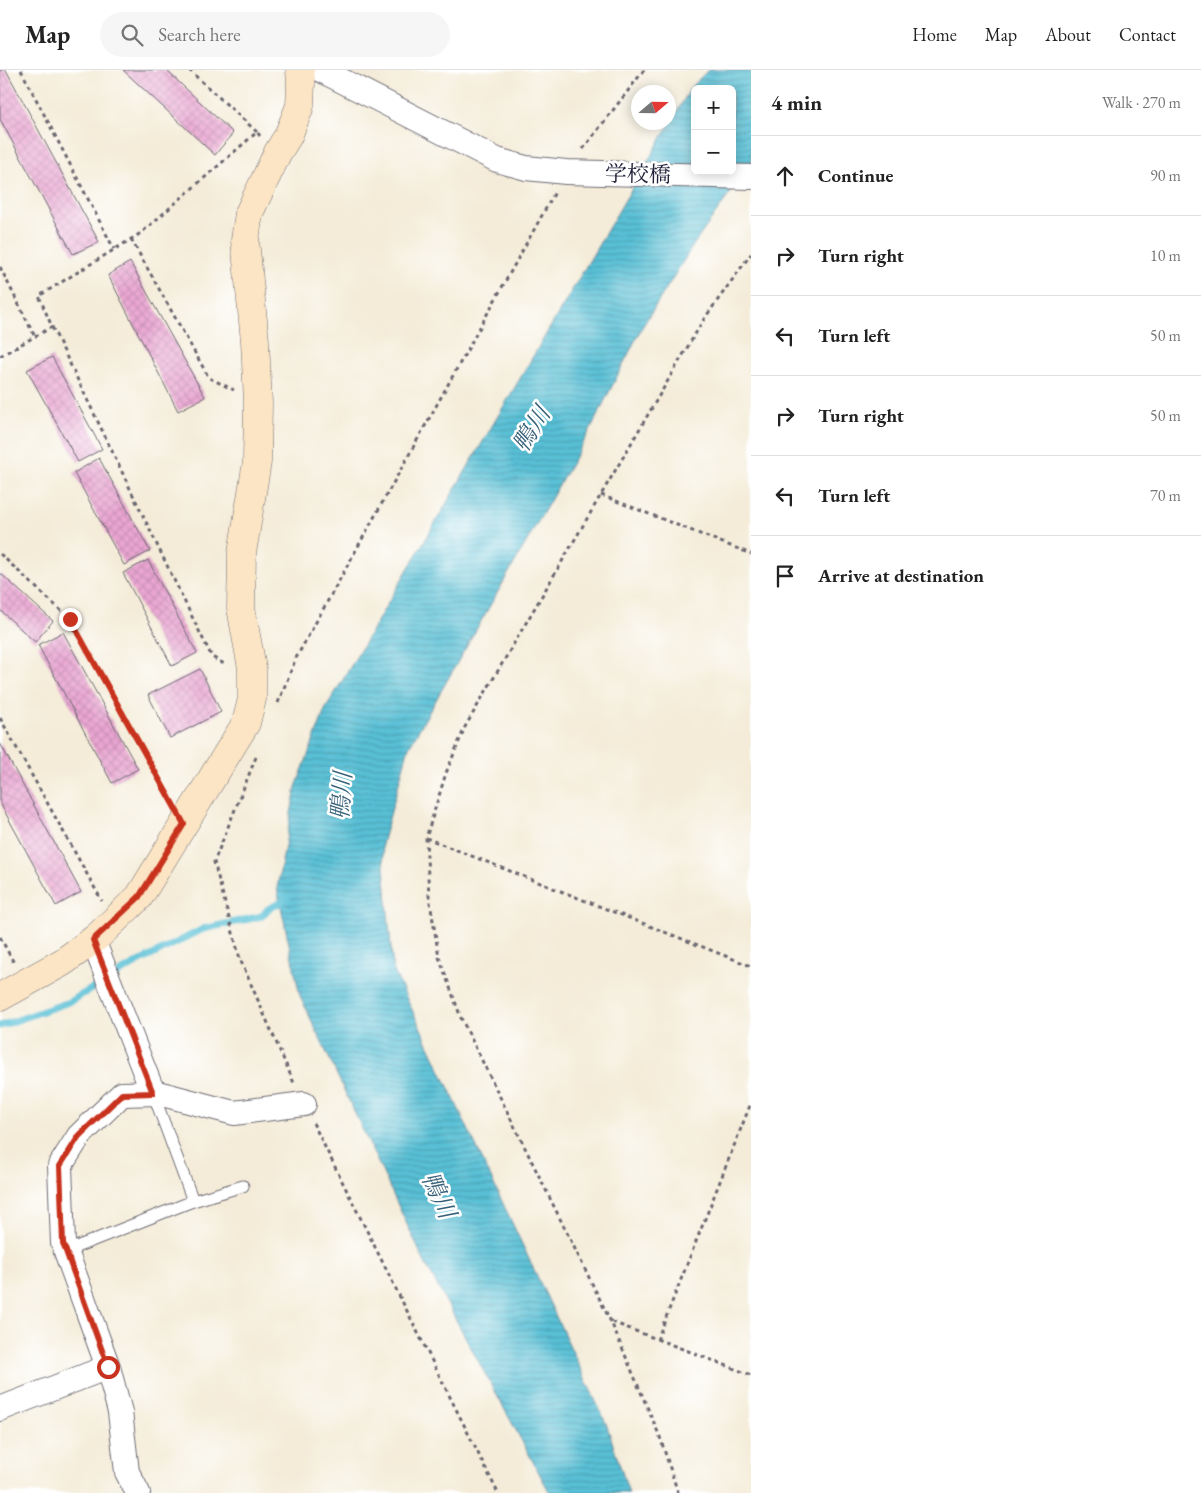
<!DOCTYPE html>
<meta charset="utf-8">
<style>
body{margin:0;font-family:"EB Garamond","Noto Serif JP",serif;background:#f6f6f6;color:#222}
.controls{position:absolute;right:15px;top:15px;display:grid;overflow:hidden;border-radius:8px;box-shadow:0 2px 12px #0003}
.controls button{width:45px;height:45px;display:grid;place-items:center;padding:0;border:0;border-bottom:1px solid #e0e0e0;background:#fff;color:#222;font:25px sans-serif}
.compass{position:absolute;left:631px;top:15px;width:45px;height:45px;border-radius:50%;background:#fff;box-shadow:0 2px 12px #0003;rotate:70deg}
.stop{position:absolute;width:15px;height:15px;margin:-11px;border:4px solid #c8321e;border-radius:50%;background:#fff}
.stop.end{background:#c8321e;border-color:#fff;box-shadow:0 1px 5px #0008}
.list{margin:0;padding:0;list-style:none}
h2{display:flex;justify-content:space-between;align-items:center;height:65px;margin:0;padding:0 20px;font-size:21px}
h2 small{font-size:16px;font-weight:400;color:#767676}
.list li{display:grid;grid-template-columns:32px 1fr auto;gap:15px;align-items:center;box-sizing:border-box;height:80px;padding:0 20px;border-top:1px solid #e0e0e0}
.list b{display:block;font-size:19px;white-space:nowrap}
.list em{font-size:16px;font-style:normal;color:#767676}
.icon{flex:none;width:28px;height:28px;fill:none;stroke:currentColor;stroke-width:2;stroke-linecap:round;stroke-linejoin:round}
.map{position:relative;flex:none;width:751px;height:1423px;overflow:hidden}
header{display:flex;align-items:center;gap:30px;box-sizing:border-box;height:70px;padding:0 25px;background:#fff;border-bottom:1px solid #e0e0e0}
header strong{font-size:24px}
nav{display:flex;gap:28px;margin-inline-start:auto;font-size:18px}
.search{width:350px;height:45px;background:#f6f6f6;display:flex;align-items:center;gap:12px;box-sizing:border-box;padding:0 18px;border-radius:28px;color:#767676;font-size:19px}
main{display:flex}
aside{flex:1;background:#fff}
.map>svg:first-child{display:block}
.water{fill:url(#water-rules);stroke:#3e7188;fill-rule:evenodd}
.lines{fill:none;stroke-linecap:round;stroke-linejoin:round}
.stream{stroke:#59c0d6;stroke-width:7}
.building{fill:url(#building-cross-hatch)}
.lane-casing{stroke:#6c6972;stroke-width:13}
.street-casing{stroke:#6c6972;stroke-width:26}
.secondary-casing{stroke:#6c6972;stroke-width:29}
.path{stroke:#6c6972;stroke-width:3;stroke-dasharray:4 4;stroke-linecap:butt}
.lane{stroke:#fff;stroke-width:11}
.street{stroke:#fff;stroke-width:24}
.secondary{stroke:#fce5c4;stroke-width:28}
.route{stroke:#c8321e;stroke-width:6}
.labels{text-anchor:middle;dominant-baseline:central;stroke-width:5;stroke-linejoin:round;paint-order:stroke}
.street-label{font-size:22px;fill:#22223b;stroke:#fff}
.water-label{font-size:24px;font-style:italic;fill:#386179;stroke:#fff}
</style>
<header>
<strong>Map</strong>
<div class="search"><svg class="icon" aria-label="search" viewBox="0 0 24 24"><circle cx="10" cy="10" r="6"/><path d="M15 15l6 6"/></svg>Search here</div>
<nav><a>Home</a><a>Map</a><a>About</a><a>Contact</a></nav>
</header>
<main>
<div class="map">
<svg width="751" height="1423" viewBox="0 0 751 1423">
<defs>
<pattern id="water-rules" width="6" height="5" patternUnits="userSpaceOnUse" patternTransform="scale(1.25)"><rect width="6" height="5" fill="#59c0d6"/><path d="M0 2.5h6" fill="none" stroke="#499caf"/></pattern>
<pattern id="building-cross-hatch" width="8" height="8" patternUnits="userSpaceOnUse" patternTransform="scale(1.25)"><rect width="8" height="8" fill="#eaa6d2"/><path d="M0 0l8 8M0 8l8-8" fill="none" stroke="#c88fb5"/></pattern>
</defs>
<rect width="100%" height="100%" fill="#fff"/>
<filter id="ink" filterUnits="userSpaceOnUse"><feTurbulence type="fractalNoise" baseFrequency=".02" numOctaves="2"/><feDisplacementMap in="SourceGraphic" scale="10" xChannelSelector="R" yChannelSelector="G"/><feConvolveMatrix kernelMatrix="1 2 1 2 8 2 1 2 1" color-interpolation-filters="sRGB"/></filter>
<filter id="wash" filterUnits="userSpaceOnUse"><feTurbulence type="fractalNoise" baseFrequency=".0096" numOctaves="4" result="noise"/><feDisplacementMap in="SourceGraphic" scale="20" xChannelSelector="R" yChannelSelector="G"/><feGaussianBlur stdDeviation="1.12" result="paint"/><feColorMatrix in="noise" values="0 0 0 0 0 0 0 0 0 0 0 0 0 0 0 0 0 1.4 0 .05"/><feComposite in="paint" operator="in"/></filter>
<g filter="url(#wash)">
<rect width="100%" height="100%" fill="#f4ecd8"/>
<!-- water -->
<path class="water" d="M 708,0 L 751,0 L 751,94 L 694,174 L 641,259 L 586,368 L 409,677 L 382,774 L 393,899 L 606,1353 L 629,1423 L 550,1423 L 425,1193 L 300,926 L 277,818 L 296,717 L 325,640 L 692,16 ZM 695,19 L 732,19 L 732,101 L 695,101 Z"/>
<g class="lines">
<!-- stream -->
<path class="stream" d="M 0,956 L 69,932 L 135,894 L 203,859 L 262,846 L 268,839 L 287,829"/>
</g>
<g id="blocks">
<!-- building -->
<g class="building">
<path d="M 0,0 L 6,0 L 99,172 L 73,184 L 0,49 Z"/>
<path d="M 123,0 L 166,0 L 233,63 L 215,85 Z"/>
<path d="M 130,192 L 205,327 L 178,341 L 108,205 Z"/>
<path d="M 52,287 L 102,379 L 78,392 L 27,300 Z"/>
<path d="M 99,388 L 150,481 L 124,495 L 74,403 Z"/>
<path d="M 148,490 L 197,583 L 172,596 L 123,503 Z"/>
<path d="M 0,503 L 53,551 L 35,572 L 0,540 Z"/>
<path d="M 63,562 L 138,699 L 112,713 L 38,575 Z"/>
<path d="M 200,599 L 221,642 L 170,668 L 148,625 Z"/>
<path d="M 0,673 L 81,822 L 56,836 L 0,733 Z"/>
</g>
</g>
</g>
<g filter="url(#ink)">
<use href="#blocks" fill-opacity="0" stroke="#6c6972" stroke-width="1"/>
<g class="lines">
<!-- lane casing -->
<g class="lane-casing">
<g id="lane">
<path d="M 153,1023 L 193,1131"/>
<path d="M 66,1181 L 193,1131 L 243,1116"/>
</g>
</g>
<!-- street casing -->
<g class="street-casing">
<g id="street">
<path d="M 321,0 L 497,90 L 526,98 L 566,102 L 751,107"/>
<path d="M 93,870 L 153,1023"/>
<path d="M 0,1339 L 108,1297"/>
<path d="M 138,1423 L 127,1402 L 120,1342 L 108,1297 L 63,1173 L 60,1096 L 79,1066 L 122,1024 L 158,1023 L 234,1043 L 304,1034"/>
</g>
</g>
<!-- secondary casing -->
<g class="secondary-casing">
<path id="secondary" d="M 0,927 L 63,892 L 97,867 L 139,827 L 246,653 L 252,629 L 252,598 L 241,538 L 242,483 L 257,392 L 258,333 L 255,271 L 245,170 L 249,143 L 278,82 L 288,66 L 300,36 L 301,12 L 300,0"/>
</g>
<!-- path -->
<g class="path">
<path d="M 21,0 L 114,179"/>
<path d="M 189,0 L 257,62"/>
<path d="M 583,79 L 644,0"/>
<path d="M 131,169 L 209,308 L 234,320"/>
<path d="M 0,197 L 35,267"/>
<path d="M 52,257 C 106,367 157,477 212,587 L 226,595"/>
<path d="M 0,286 L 52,257 L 39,226 L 141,163 L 257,62 L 260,66"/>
<path d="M 601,425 L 751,484"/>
<path d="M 0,484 L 70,549 L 170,729"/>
<path d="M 278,633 L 296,588 L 555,122"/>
<path d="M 0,648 L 102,831"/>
<path d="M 256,687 L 214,792 L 240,889 L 294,1013"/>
<path d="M 426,768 L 751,896"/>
<path d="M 0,867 L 14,893"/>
<path d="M 313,1053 L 498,1423"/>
<path d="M 612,1252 L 751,1305"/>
<path d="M 657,1270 L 751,1033"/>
<path d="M 678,1423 L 660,1367 L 611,1252 L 461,948 L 439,887 L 429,826 L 426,768 L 446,703 L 465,657 L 704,249 L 751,184"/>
</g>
<!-- lane -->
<use href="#lane" class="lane"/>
<!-- street -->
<use href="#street" class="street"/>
<!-- secondary -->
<use href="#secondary" class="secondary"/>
</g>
</g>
<g class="lines" filter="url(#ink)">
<!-- route -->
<path class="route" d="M 70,549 L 184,754 L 139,827 L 93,870 L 153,1023 L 122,1024 L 79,1066 L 60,1096 L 63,1173 L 108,1297"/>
</g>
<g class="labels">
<!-- street labels -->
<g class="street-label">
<text transform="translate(638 104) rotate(1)">学校橋</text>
</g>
<!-- water labels -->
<g class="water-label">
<text transform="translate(531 359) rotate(-58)">鴨川</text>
<text transform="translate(341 726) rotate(-86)">鴨川</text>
<text transform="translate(439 1125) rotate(65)">鴨川</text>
</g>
</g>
</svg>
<div class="controls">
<button>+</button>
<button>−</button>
</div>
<svg class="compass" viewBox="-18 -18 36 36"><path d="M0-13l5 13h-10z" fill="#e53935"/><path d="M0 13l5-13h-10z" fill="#767676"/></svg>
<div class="stop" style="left:108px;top:1297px"></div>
<div class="stop end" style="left:70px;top:549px"></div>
</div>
<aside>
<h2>4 min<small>Walk · 270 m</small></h2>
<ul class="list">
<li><svg class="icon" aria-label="ahead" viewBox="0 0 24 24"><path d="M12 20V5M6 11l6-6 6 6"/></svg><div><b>Continue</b></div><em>90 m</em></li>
<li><svg class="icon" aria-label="right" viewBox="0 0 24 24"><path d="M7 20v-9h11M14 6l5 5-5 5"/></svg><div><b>Turn right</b></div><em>10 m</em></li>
<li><svg class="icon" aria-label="left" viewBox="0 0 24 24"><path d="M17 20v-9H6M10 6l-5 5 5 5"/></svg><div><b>Turn left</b></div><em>50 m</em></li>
<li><svg class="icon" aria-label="right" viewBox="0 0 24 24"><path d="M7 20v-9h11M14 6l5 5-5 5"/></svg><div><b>Turn right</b></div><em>50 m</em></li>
<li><svg class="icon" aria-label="left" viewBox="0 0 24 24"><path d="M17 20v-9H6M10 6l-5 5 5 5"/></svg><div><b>Turn left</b></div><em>70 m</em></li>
<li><svg class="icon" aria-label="arrive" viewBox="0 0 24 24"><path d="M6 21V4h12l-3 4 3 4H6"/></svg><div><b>Arrive at destination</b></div></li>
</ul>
</aside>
</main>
